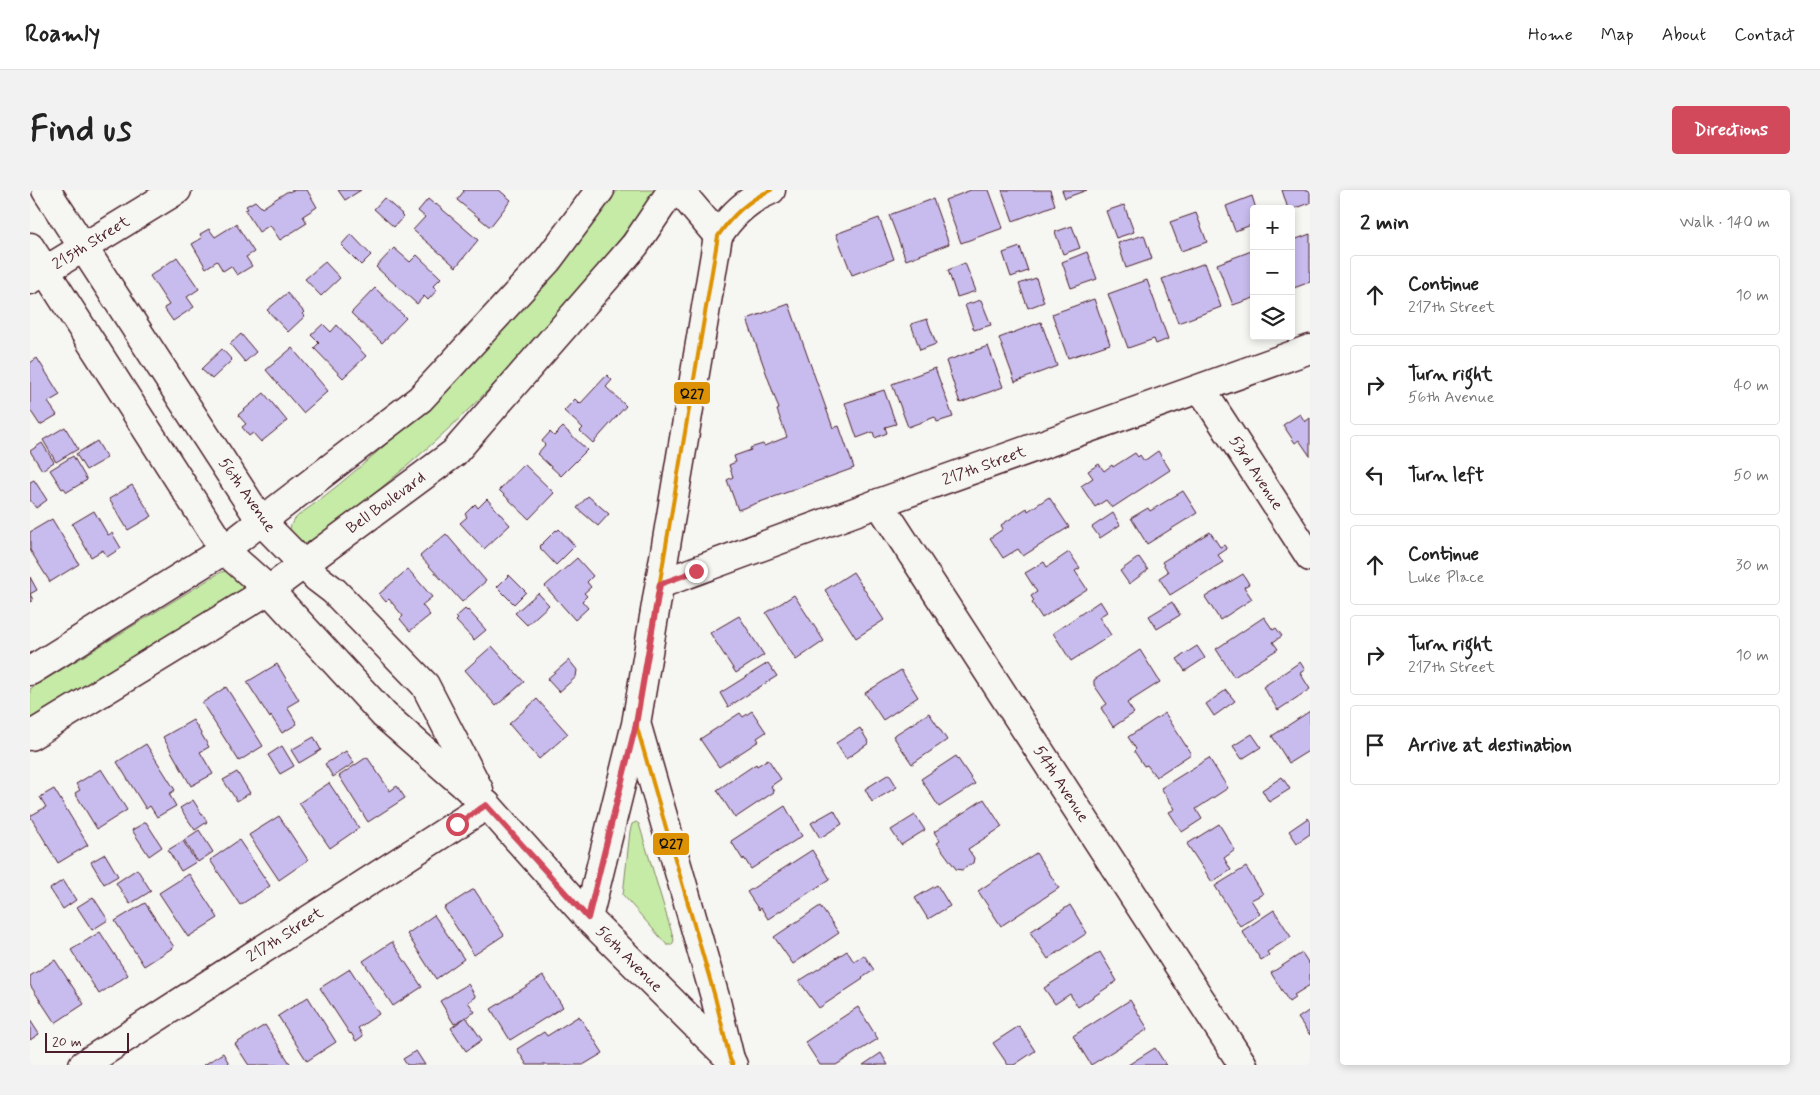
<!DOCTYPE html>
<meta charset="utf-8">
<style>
body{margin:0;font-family:Mynerve,sans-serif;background:#f2f2f2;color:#222}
.controls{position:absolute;right:15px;top:15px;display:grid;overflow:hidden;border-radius:5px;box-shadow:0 2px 8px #0003}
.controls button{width:45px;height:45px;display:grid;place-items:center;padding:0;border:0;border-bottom:1px solid #e0e0e0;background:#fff;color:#222;font:25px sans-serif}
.scale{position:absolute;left:15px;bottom:12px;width:84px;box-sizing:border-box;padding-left:5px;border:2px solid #4a1f2b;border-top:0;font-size:14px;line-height:18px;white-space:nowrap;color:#4a1f2b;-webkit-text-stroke:4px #f6f6f2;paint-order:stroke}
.stop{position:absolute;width:15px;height:15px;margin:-11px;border:4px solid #d1495b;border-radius:50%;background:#fff}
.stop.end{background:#d1495b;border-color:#fff;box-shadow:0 1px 5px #0008}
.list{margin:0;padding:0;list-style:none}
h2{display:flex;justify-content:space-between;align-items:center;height:65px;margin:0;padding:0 20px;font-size:21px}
h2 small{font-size:16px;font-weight:400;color:#767676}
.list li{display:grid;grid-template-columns:32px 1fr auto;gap:15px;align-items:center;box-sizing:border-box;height:80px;margin:0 10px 10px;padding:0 10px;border:1px solid #e0e0e0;border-radius:5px}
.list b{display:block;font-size:19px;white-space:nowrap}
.list p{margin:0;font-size:16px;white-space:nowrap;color:#767676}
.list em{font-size:16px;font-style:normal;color:#767676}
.icon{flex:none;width:28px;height:28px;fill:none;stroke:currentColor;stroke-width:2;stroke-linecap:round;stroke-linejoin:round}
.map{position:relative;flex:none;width:1280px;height:875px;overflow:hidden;border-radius:5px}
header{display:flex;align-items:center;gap:30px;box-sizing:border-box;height:70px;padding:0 25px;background:#fff;border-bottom:1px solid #e0e0e0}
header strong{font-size:24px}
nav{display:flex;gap:28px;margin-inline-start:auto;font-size:18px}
.intro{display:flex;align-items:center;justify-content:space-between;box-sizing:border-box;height:120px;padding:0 30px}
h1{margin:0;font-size:35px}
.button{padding:12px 22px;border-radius:5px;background:#d1495b;color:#fff;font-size:18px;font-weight:700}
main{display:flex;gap:30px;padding:0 30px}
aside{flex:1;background:#fff;border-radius:5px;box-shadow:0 2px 8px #0003}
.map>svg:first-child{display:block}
.green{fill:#c5eba6;stroke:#888568}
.building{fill:#c8bcee;stroke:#4a1f2b}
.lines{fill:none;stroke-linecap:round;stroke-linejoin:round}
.minor-casing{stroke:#4a1f2b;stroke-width:31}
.minor{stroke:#f6f6f2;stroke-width:28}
.bus-1-casing{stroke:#f6f6f2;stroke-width:8}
.bus-1{stroke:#dd9206;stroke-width:4}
.route{stroke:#d1495b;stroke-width:6}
.labels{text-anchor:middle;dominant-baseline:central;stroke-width:4;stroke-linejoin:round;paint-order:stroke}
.street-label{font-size:16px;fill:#4a1f2b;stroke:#f6f6f2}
.line-badge{stroke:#f6f6f2;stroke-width:2}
.pale-badge-label{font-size:14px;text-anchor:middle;font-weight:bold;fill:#111}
</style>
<header>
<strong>Roamly</strong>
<nav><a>Home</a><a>Map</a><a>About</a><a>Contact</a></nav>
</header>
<div class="intro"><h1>Find us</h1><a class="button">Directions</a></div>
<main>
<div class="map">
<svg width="1280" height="875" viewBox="0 0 1280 875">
<rect width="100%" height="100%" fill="#f6f6f2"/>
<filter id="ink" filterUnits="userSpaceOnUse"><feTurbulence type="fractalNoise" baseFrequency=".02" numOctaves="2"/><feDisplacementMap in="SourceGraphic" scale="10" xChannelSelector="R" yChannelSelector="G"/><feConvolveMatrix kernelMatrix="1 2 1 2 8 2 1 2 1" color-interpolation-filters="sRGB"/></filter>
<g filter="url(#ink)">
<!-- green -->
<g class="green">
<path d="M 588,0 L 626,0 C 600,39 570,74 540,110 C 462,203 374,286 275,356 L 260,344 C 260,340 260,336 262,333 C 267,324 280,318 288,311 C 317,289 345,264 372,240 C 455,170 520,84 588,0 Z"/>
<path d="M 198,381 L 211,391 L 212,397 L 209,403 L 0,534 L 0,499 L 191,382 Z"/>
<path d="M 606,632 L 609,634 L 644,750 L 642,755 L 637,755 L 593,705 L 600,641 L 602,634 Z"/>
</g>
<!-- building -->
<g class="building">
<path d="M 263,0 L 277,0 L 287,17 L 273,26 L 277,33 L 250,50 L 240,35 L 229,42 L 215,20 L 218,19 L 216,16 L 225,11 L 232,18 L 258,1 L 259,2 Z"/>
<path d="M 308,0 L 331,0 L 315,10 Z"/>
<path d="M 433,0 L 469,0 L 481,10 L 460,37 L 427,10 L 434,1 Z"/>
<path d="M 941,0 L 959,0 L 973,38 L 931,53 L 915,10 Z"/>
<path d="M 972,0 L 1020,0 L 1025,15 L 983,31 Z"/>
<path d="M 1032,0 L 1057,0 L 1035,8 Z"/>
<path d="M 1252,0 L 1280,0 L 1280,13 L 1261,20 L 1258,19 Z"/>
<path d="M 1222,6 L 1226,19 L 1224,19 L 1224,34 L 1205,41 L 1196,16 Z"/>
<path d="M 354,8 L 372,24 L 371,25 L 373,27 L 364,37 L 344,19 Z"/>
<path d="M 398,9 L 405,15 L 406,14 L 448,50 L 426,77 L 383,40 L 395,27 L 388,21 Z"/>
<path d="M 903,9 L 919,54 L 876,70 L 859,25 Z"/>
<path d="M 1094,15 L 1104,42 L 1086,48 L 1076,21 Z"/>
<path d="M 1166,23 L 1177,52 L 1151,61 L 1140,32 Z"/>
<path d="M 849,28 L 864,69 L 822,85 L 806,44 Z"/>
<path d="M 206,34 L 224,62 L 216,67 L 222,76 L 207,85 L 201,76 L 193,81 L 187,71 L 176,78 L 162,54 L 172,48 L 170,44 L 179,39 L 185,47 Z"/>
<path d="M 1042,36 L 1050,58 L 1033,64 L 1025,42 Z"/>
<path d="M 321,44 L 341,65 L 331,75 L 311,55 Z"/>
<path d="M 1280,44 L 1280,92 L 1261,99 L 1261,51 Z"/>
<path d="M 1114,45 L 1122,69 L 1096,78 L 1088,53 Z"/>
<path d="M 990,57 L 998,81 L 981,87 L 973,63 Z"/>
<path d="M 364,58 L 380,72 L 387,65 L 411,88 L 403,96 L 407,100 L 398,110 L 394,106 L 387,114 L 346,77 Z"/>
<path d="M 1224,60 L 1224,108 L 1203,115 L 1187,74 Z"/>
<path d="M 1057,62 L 1067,89 L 1041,98 L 1032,72 Z"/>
<path d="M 147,67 L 169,99 L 157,107 L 164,117 L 143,131 L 134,118 L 139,115 L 120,86 Z"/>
<path d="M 295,72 L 310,88 L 291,106 L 275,89 Z"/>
<path d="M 935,73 L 946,101 L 927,107 L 918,80 Z"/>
<path d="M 1175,73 L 1191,117 L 1148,133 L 1132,89 Z"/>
<path d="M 1006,88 L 1014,112 L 998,118 L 989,94 Z"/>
<path d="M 1117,90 L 1138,149 L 1126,154 L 1124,149 L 1098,158 L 1078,104 Z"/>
<path d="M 345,98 L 376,128 L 352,153 L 321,123 Z"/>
<path d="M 257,103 L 274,122 L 272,124 L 275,126 L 258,142 L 237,120 Z"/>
<path d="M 1064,109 L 1080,154 L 1038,168 L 1022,124 Z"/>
<path d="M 951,110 L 961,135 L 944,140 L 935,115 Z"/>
<path d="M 759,114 L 803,238 L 809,236 L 824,278 L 708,320 L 697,290 L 703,287 L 699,275 L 706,272 L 704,266 L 721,260 L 720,258 L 733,254 L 734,256 L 757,247 L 747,220 L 749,219 L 717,129 Z"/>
<path d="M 897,129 L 906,154 L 890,160 L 881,134 Z"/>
<path d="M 1011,132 L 1027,176 L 985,192 L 969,148 Z"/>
<path d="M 293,134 L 301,142 L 307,135 L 336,166 L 313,188 L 284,158 L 289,153 L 281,145 Z"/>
<path d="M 211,144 L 226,162 L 215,172 L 200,154 Z"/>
<path d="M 958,156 L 973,197 L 930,213 L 916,171 Z"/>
<path d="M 262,158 L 298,201 L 273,223 L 236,180 Z"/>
<path d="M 192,159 L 202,170 L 182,189 L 171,179 Z"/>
<path d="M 7,168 L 30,205 L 18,212 L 27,225 L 10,235 L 0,220 L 0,173 Z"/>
<path d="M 905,178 L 923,227 L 907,232 L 905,227 L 878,237 L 862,194 Z"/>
<path d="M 577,185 L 582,190 L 576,197 L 596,216 L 563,253 L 550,241 L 553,238 L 534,221 L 545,209 L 550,214 Z"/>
<path d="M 854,200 L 866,234 L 855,237 L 857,243 L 845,248 L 843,242 L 827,248 L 815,213 Z"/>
<path d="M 234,203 L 257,231 L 231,252 L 223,243 L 219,246 L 212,237 L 216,234 L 208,225 Z"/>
<path d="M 1270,224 L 1275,232 L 1280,228 L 1280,266 L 1269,250 L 1265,253 L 1253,235 Z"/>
<path d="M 35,237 L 48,259 L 26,272 L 13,250 Z"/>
<path d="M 533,237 L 557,260 L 531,286 L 507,264 L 515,255 L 512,251 L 520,242 L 524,246 Z"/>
<path d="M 67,251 L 77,268 L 56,280 L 46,264 Z"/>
<path d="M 12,253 L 24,272 L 12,280 L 0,261 Z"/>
<path d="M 1128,261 L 1140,280 L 1082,318 L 1076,310 L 1065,317 L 1051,296 L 1063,288 L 1058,281 L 1069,274 L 1074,281 L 1082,275 L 1083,277 L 1105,263 L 1108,267 L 1110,265 L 1114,271 Z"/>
<path d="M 43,266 L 57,290 L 37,302 L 34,298 L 32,299 L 20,280 Z"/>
<path d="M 494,274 L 524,303 L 499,329 L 469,300 Z"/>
<path d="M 4,290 L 17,310 L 6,318 L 0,310 L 0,292 Z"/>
<path d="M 102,295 L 122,326 L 98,340 L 79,309 Z"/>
<path d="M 1153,301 L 1167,323 L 1117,354 L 1101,328 L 1118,318 L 1120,321 Z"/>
<path d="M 558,306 L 579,324 L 568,336 L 547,318 Z"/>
<path d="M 1019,307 L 1039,337 L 993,366 L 988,359 L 973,368 L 960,348 L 973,339 L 971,335 L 997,318 L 998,321 Z"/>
<path d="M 457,309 L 480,335 L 454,359 L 430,333 L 437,327 L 435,324 L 445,314 L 448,318 Z"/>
<path d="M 64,321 L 78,345 L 82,343 L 91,358 L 77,367 L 73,360 L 61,367 L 42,334 Z"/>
<path d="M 1083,323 L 1090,335 L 1070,348 L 1062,337 Z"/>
<path d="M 22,329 L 49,374 L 20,392 L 0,360 L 0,342 Z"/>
<path d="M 529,339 L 545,356 L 526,375 L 510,358 L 511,357 L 510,356 L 526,340 L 527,341 Z"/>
<path d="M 1180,342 L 1190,357 L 1194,355 L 1197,359 L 1188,365 L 1193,372 L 1140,405 L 1129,388 L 1138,382 L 1132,372 Z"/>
<path d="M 416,344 L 456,391 L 432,412 L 390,366 Z"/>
<path d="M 1039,362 L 1050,378 L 1045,381 L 1057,399 L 1012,428 L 1002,413 L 1004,411 L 1001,406 L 1007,402 L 995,383 L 1014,372 L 1017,377 Z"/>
<path d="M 1109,367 L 1118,380 L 1099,394 L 1090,381 Z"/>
<path d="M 547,368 L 563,386 L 557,392 L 561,397 L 554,403 L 557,406 L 552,411 L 558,418 L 545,430 L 515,396 Z"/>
<path d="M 378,379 L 402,407 L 392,415 L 400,425 L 380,441 L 370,429 L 373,426 L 359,409 L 356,412 L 349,404 Z"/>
<path d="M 823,382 L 854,430 L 826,448 L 795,400 Z"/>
<path d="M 1213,384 L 1219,394 L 1214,397 L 1222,409 L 1190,430 L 1175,407 Z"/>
<path d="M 479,385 L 496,402 L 484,414 L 467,397 Z"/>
<path d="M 0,387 L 7,400 L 0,404 L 3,410 L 0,412 Z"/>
<path d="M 508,403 L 519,415 L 497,435 L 485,423 Z"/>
<path d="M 764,405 L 794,451 L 766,470 L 736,423 Z"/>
<path d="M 1070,411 L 1077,422 L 1069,427 L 1081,445 L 1041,471 L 1023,443 Z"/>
<path d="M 1142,412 L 1150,425 L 1127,439 L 1119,426 Z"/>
<path d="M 435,419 L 437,421 L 438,420 L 456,440 L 444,450 L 426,431 L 428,429 L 426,427 Z"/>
<path d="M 709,426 L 734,465 L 706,483 L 680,443 Z"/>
<path d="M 1234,427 L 1243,440 L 1246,438 L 1252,446 L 1243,452 L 1248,459 L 1204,487 L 1186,459 Z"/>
<path d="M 462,456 L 494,492 L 466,516 L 435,480 Z"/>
<path d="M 1167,456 L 1175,468 L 1155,481 L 1147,469 Z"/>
<path d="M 1110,460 L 1130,492 L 1097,513 L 1104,523 L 1083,537 L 1071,518 L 1077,514 L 1064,495 L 1064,490 Z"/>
<path d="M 539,470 L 547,480 L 546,487 L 529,502 L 517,489 Z"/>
<path d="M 1270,472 L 1275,480 L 1270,483 L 1280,499 L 1248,520 L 1233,497 Z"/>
<path d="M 738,473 L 747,486 L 698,517 L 690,503 Z"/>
<path d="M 247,474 L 269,510 L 257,517 L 267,534 L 252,543 L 241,526 L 240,528 L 217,492 Z"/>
<path d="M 871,480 L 888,507 L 853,530 L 835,503 Z"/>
<path d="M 196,497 L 233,556 L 209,571 L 172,513 Z"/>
<path d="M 1196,500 L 1205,511 L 1184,526 L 1176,514 Z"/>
<path d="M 507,509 L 538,544 L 509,569 L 479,534 Z"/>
<path d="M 722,521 L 736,542 L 727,548 L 729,551 L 689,577 L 670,549 L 710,523 L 713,527 Z"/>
<path d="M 1280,521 L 1280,560 L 1259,573 L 1242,546 Z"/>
<path d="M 899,523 L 917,550 L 882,574 L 863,546 Z"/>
<path d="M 1135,523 L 1161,564 L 1126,587 L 1117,575 L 1114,576 L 1104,561 L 1106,559 L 1098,547 Z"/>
<path d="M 163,530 L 179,557 L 170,562 L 183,584 L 161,596 L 133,547 Z"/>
<path d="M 830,538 L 839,553 L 816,569 L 806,553 Z"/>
<path d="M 1222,544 L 1231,557 L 1212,569 L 1203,556 Z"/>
<path d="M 284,547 L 291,560 L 269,573 L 261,560 Z"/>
<path d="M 116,554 L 145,600 L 139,604 L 146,616 L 127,627 L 120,616 L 116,619 L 87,572 Z"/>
<path d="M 252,556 L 264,576 L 250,584 L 238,565 Z"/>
<path d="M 316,561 L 324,573 L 303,587 L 295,574 Z"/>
<path d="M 926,566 L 945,594 L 909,617 L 891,589 Z"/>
<path d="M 337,567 L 360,601 L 367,596 L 375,608 L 338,632 L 309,586 Z"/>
<path d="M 1179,568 L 1198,598 L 1166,619 L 1172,629 L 1152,642 L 1139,622 L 1145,619 L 1131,598 Z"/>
<path d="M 738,569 L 751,589 L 741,596 L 744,602 L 705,628 L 687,600 L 726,574 L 727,576 Z"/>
<path d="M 71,579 L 97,620 L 67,639 L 45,603 L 50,600 L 46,594 Z"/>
<path d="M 207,582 L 220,603 L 207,611 L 193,590 Z"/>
<path d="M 859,584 L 867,597 L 842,612 L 835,599 Z"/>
<path d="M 1252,587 L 1260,599 L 1239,612 L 1232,600 Z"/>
<path d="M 299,593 L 329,638 L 300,658 L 269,613 Z"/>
<path d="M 24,599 L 58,655 L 28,673 L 0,626 L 16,617 L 10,607 Z"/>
<path d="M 954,609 L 972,637 L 938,659 L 944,668 L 943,673 L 932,680 L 926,679 L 907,653 L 910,651 L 904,642 Z"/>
<path d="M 163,610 L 177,632 L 165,640 L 150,618 Z"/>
<path d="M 755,616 L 772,646 L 721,679 L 714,668 L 713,670 L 701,651 Z"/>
<path d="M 804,620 L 812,634 L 790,648 L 781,633 Z"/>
<path d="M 885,625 L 895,640 L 871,655 L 861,640 Z"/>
<path d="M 249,626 L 278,670 L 249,690 L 219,645 Z"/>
<path d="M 1278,628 L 1280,631 L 1280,644 L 1267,653 L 1259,641 Z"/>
<path d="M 116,632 L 132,657 L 119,666 L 102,640 Z"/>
<path d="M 1189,634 L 1205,660 L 1194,668 L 1201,680 L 1182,692 L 1157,654 Z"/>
<path d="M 169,640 L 183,662 L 168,672 L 154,650 Z"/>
<path d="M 209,650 L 240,696 L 210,715 L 180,670 Z"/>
<path d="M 153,651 L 166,672 L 151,681 L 138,660 Z"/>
<path d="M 782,660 L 800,689 L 738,729 L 731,718 L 729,720 L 717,702 Z"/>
<path d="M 1006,663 L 1029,698 L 971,736 L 948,701 Z"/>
<path d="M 75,664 L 88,686 L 74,694 L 61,672 Z"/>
<path d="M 1216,677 L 1233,704 L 1221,710 L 1230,724 L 1210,736 L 1185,696 Z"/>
<path d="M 107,679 L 121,701 L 100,714 L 86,693 Z"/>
<path d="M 159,684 L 188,728 L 158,747 L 129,703 Z"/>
<path d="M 33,690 L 46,710 L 33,719 L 20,699 Z"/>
<path d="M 907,695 L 920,716 L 898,729 L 885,708 Z"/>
<path d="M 444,699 L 474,745 L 444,765 L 414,718 Z"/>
<path d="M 63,707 L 78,730 L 62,740 L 47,717 Z"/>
<path d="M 115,713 L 144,757 L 114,776 L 85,731 Z"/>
<path d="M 1040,715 L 1057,743 L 1018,769 L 1000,742 Z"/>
<path d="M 790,716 L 809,743 L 763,774 L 744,747 Z"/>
<path d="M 1244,720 L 1261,747 L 1237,762 L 1239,765 L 1231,770 L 1212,741 Z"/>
<path d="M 404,725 L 434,769 L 406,789 L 377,744 Z"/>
<path d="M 70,742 L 98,785 L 69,804 L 41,760 Z"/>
<path d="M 362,752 L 392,797 L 363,816 L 333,771 Z"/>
<path d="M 817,761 L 824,772 L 834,765 L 844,780 L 832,788 L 833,789 L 789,818 L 769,791 Z"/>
<path d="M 1070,762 L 1087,791 L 1048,817 L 1040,804 L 1025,814 L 1014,798 Z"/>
<path d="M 1272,763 L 1280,775 L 1280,795 L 1264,805 L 1266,807 L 1259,812 L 1241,783 Z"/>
<path d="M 25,770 L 54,814 L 25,833 L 0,795 L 0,786 Z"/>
<path d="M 320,779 L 349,824 L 328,838 L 333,846 L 326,851 L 321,843 L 320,844 L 290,798 Z"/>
<path d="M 513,786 L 533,817 L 480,850 L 461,819 Z"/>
<path d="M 438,794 L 446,807 L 438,812 L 445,822 L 424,834 L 410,811 Z"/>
<path d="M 278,807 L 306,852 L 277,871 L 248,826 Z"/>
<path d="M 1100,810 L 1118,839 L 1061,875 L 1043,846 Z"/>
<path d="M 828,817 L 848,849 L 806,875 L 790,875 L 775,852 Z"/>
<path d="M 1280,820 L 1280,845 L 1268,828 Z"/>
<path d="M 549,826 L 573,863 L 553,875 L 497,875 L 487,859 L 514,842 L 517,846 Z"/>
<path d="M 436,827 L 452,850 L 436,861 L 421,838 Z"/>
<path d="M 0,830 L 9,844 L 0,850 Z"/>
<path d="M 235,835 L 261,875 L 219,875 L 218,874 L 205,854 Z"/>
<path d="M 989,836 L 1005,861 L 984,875 L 978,875 L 963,853 Z"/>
<path d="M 1125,858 L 1136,875 L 1098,875 Z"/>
<path d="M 386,861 L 395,875 L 377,875 L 373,869 Z"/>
<path d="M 193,863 L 200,875 L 174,875 Z"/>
<path d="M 851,863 L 858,875 L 833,875 Z"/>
</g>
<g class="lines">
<!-- minor casing -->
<g class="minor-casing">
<g id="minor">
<path d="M 16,0 L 231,331 L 287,388 L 304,401 L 395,495 L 449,600"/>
<path d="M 649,0 L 688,46"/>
<path d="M 0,57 L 194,360 L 239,400 L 354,525 L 457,615 L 558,728 L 700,869 L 703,875"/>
<path d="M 0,90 L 147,0"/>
<path d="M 1171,199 L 1280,367"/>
<path d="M 849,313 L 1213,875"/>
<path d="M 630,394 L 849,313 L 1280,159"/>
<path d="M 0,481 L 194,360 L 390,209 L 518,70 L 570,0"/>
<path d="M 607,536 L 685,807 L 700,869"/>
<path d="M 0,546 L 239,400 L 424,263 L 605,55 L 642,0"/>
<path d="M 558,728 L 606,534 L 688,46 C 701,25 719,9 741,0"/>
<path d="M 53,875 L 457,615"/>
</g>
</g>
<!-- minor -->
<use href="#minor" class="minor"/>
<!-- bus-1 casing -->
<g class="bus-1-casing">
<path id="bus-1" d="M 703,875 L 700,869 L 685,807 L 606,534 L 688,46 C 702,25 718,10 741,0"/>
</g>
<!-- bus-1 -->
<use href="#bus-1" class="bus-1"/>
</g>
</g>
<g class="lines" filter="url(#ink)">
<!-- route -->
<path class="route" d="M 427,634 L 456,615 L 558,728 L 606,534 L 630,394 L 666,381"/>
</g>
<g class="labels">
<!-- street labels -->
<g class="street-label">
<text transform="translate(61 53) rotate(-32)">215th Street</text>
<text transform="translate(954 276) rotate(-20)">217th Street</text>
<text transform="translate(1226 283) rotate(57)">53rd Avenue</text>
<text transform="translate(217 305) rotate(55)">56th Avenue</text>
<text transform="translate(356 313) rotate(-36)">Bell Boulevard</text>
<text transform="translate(1031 594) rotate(57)">54th Avenue</text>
<text transform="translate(255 745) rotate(-33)">217th Street</text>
<text transform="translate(599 769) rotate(45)">56th Avenue</text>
</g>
</g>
<g class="line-badge">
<rect x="643" y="191" width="38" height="24" rx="5" fill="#dd9206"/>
<rect x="622" y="642" width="38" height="24" rx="5" fill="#dd9206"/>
</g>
<g class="pale-badge-label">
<text x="662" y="208">Q27</text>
<text x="641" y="658">Q27</text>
</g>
</svg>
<div class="controls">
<button>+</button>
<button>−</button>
<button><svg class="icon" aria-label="layers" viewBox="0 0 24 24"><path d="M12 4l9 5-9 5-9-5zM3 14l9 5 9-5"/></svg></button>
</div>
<div class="scale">20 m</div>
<div class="stop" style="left:427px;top:634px"></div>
<div class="stop end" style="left:666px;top:381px"></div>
</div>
<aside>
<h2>2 min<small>Walk · 140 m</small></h2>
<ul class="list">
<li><svg class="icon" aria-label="ahead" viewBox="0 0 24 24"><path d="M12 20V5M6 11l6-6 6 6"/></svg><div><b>Continue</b><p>217th Street</p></div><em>10 m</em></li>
<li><svg class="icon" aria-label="right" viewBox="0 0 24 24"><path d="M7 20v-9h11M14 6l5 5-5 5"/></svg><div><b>Turn right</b><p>56th Avenue</p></div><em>40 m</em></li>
<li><svg class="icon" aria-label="left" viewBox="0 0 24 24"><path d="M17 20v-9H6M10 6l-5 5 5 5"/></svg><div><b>Turn left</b></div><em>50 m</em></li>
<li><svg class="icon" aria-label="ahead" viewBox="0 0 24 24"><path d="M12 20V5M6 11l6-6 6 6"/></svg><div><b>Continue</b><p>Luke Place</p></div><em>30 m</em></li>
<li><svg class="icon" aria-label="right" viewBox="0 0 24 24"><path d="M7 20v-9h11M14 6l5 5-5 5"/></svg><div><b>Turn right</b><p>217th Street</p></div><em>10 m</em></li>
<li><svg class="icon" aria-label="arrive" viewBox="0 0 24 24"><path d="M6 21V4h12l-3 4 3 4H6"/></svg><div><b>Arrive at destination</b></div></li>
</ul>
</aside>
</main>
